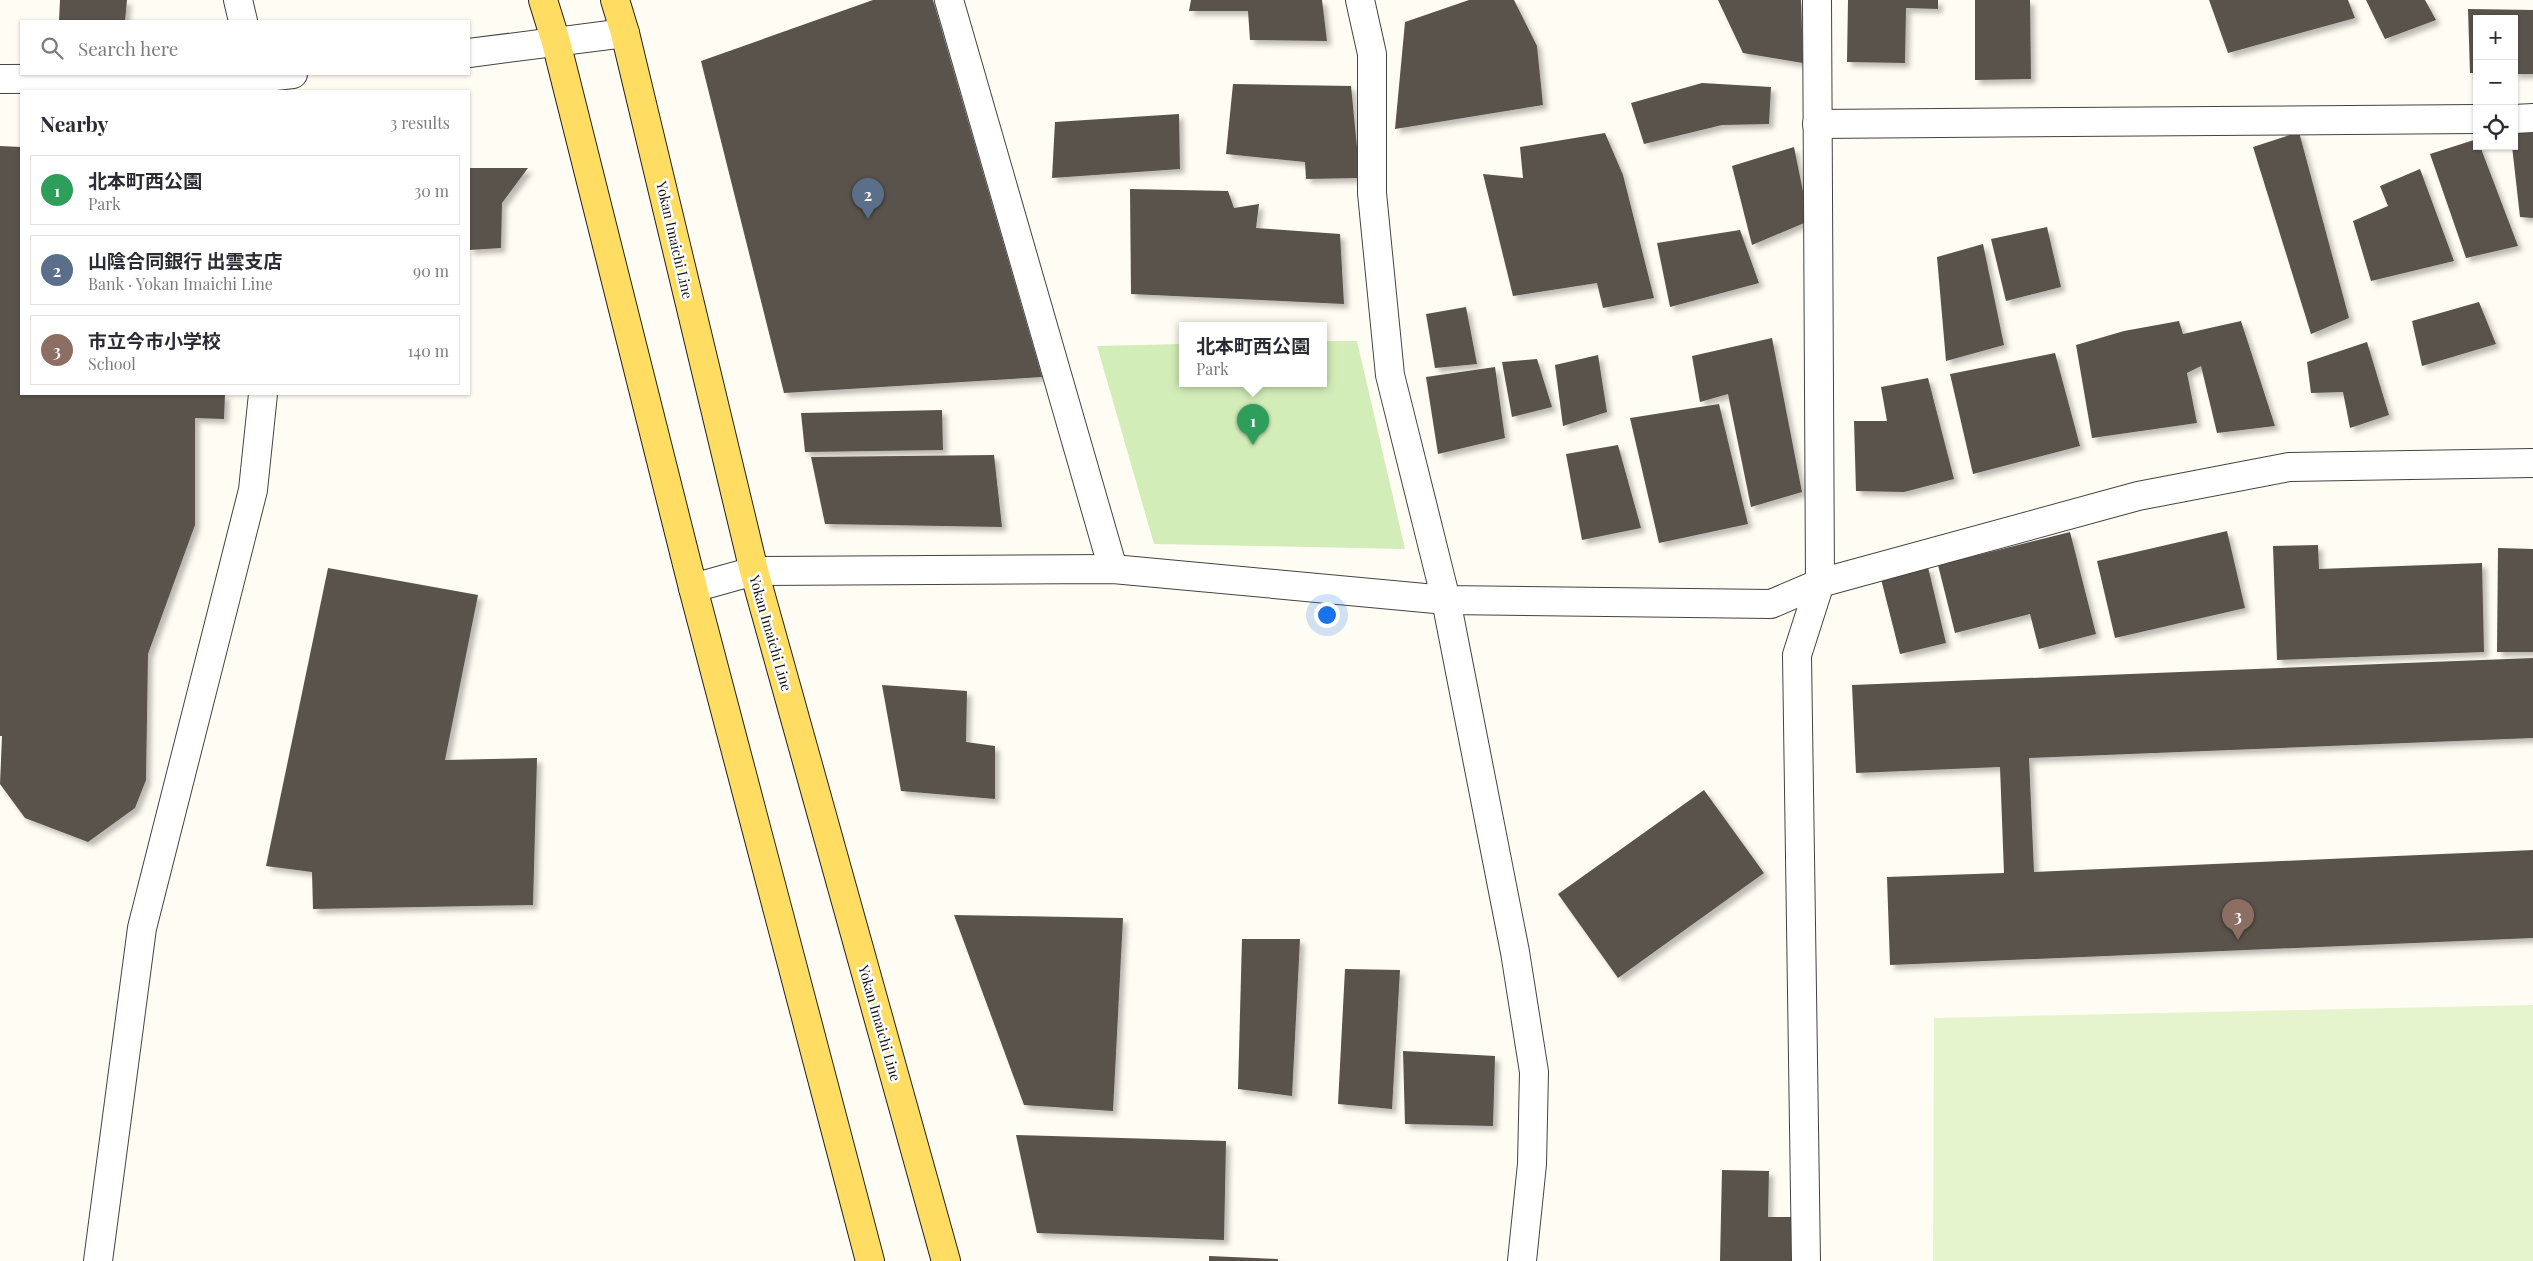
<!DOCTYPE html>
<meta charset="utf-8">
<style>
body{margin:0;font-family:"Playfair Display","Noto Sans JP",serif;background:#f2f2f3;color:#2b2b33}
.controls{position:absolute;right:15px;top:15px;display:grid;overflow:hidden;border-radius:0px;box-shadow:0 1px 4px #0004}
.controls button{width:45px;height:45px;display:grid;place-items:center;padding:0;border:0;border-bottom:1px solid #e1e1e2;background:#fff;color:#2b2b33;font:25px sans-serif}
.you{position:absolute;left:1326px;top:614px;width:18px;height:18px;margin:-12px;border:4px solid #fff;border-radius:50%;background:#1a73e8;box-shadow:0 0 0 8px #1a73e833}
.badge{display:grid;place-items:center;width:32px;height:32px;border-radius:50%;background:#1a73e8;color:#fff;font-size:16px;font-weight:700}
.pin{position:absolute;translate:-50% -41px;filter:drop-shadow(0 1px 2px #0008)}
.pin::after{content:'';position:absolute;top:26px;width:18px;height:15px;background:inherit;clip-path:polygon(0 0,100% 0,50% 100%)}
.popup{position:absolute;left:1179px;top:322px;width:148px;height:65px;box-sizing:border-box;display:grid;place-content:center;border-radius:0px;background:#fff;filter:drop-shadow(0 1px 4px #0005);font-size:16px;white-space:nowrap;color:#7c7c81}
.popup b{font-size:19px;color:#2b2b33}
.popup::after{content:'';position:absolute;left:50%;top:100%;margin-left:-10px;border:10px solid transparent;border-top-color:#fff}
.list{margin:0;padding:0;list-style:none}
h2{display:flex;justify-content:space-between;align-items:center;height:65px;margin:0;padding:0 20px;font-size:21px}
h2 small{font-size:16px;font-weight:400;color:#7c7c81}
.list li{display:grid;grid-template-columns:32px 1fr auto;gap:15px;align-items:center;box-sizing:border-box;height:70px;margin:0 10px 10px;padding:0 10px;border:1px solid #e1e1e2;border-radius:0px}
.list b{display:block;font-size:19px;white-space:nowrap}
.list p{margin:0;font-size:16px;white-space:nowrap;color:#7c7c81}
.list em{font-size:16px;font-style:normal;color:#7c7c81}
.icon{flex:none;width:28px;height:28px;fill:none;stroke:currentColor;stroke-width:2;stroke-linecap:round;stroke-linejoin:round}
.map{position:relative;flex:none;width:2533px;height:1261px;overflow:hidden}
.search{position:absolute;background:#fff;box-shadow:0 1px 4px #0004;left:20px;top:20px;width:450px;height:55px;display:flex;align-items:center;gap:12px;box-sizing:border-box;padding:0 18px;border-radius:0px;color:#7c7c81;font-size:19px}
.panel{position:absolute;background:#fff;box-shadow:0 1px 4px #0004;left:20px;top:90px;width:450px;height:305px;border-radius:0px}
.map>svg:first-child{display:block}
.green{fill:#d3edb9}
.pitch{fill:#e5f4cc}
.building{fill:#5a524c;filter:url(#shadow)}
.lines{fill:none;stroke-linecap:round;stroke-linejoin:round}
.minor-casing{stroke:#434343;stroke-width:30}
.major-casing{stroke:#212121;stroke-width:30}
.minor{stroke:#fff;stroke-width:28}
.major{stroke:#ffdd63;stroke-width:28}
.labels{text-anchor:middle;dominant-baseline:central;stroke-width:5;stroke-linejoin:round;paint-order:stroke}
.street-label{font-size:14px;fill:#101010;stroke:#fff}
</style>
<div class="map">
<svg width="2533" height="1261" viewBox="0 0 2533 1261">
<defs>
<filter id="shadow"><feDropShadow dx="4.5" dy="4.5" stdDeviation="2.5" flood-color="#0004"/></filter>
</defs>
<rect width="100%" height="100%" fill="#fffdf3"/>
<!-- green -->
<path class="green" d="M 1323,341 L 1357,341 L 1405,549 L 1154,544 L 1097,346 L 1183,344 L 1183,384 L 1323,384 Z"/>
<!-- pitch -->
<path class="pitch" d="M 2533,1005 L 2533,1261 L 1933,1261 L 1934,1018 Z"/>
<!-- building -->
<g class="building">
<path d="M 60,0 L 127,0 L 125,21 L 59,21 Z"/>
<path d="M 873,0 L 933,0 L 1042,377 L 784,393 L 701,61 Z"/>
<path d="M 1191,0 L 1322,0 L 1327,41 L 1250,40 L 1248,11 L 1189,11 Z"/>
<path d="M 1469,0 L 1514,0 L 1537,46 L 1543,105 L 1395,129 L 1405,22 Z"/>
<path d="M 1718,0 L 1801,0 L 1803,63 L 1743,53 Z"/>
<path d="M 1848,0 L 1938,0 L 1938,9 L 1906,8 L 1905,63 L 1847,62 Z"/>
<path d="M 1975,0 L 2030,0 L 2031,79 L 1975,80 Z"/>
<path d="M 2209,0 L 2348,0 L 2355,18 L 2228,53 Z"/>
<path d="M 2366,0 L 2425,0 L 2436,20 L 2385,39 Z"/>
<path d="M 2468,9 L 2533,10 L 2533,74 L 2514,74 L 2514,19 L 2477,19 L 2477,73 L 2470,73 Z"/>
<path d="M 1702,83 L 1771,87 L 1769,124 L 1722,125 L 1644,144 L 1631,103 Z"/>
<path d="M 1233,84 L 1351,86 L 1360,178 L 1306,179 L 1305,162 L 1226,154 Z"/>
<path d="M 1179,114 L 1180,169 L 1052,178 L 1055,122 Z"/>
<path d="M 2299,132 L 2349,318 L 2311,334 L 2253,147 Z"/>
<path d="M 2514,132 L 2533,132 L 2533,218 L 2520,217 L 2512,146 L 2514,146 Z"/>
<path d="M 1605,133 L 1623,175 L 1654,298 L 1603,308 L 1597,283 L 1513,296 L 1483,174 L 1523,178 L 1520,147 Z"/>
<path d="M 2477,139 L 2477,146 L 2480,146 L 2518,246 L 2466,258 L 2430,154 Z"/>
<path d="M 0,146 L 21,147 L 21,394 L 225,394 L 224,419 L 195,418 L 195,525 L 148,654 L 146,780 L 135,808 L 88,842 L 25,818 L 0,784 L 2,736 L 0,736 Z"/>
<path d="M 1794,147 L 1809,221 L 1752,245 L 1732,166 Z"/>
<path d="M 469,168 L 528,168 L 502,203 L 501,248 L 469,250 Z"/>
<path d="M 2420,169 L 2454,261 L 2371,281 L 2353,221 L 2388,206 L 2380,186 Z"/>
<path d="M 1130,189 L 1228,191 L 1234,208 L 1259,204 L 1256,228 L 1340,234 L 1344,304 L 1131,294 Z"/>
<path d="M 2047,227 L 2061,287 L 2006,301 L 1991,239 Z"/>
<path d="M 1740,230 L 1759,283 L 1670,307 L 1657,243 Z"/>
<path d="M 1983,244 L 2004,345 L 1946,361 L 1937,257 Z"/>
<path d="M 2479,302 L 2496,344 L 2422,366 L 2412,321 Z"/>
<path d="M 1466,307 L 1477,364 L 1435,368 L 1426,314 Z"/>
<path d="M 2179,321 L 2183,334 L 2241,321 L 2275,426 L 2217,433 L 2201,366 L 2187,373 L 2197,423 L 2092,438 L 2076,345 L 2124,331 Z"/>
<path d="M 1772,338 L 1802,492 L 1751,507 L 1728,394 L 1700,402 L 1692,356 Z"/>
<path d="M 2367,342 L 2389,415 L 2350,428 L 2343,392 L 2311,393 L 2307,362 Z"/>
<path d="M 2055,353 L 2080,446 L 1973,474 L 1950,374 Z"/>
<path d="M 1598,355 L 1607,412 L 1563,426 L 1555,365 Z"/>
<path d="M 1537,359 L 1552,407 L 1512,417 L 1502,362 Z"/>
<path d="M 1495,367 L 1505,438 L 1438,454 L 1426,377 Z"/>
<path d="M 1928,378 L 1954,479 L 1904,492 L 1856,491 L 1854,421 L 1887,421 L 1881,387 Z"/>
<path d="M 1719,404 L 1748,524 L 1659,543 L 1630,418 Z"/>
<path d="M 942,410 L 943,450 L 805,452 L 801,413 Z"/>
<path d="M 1618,445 L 1641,528 L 1582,540 L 1566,454 Z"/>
<path d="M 994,455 L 1002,527 L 825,524 L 811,457 Z"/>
<path d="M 2227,531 L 2245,608 L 2115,638 L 2097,561 Z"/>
<path d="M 2070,532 L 2096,634 L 2039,649 L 2030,614 L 1955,633 L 1938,565 Z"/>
<path d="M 2318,545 L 2319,569 L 2482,563 L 2484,652 L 2277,660 L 2273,546 Z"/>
<path d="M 2498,548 L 2533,549 L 2533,652 L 2497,652 Z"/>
<path d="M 1928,567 L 1946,643 L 1900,654 L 1881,579 Z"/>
<path d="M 328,568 L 478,595 L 445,760 L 537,758 L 533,905 L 313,909 L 312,872 L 266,866 Z"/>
<path d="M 2533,658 L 2533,738 L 2029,758 L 2034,872 L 2533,850 L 2533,938 L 1890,965 L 1887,877 L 2004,873 L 2000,767 L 1856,773 L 1852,685 Z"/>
<path d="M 882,685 L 967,691 L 966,742 L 995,746 L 995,799 L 901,791 Z"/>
<path d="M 1704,790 L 1764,873 L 1618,978 L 1558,894 Z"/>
<path d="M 954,915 L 1123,918 L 1113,1111 L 1024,1105 Z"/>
<path d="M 1242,939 L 1300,939 L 1292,1096 L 1238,1089 Z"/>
<path d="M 1345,969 L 1400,970 L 1392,1109 L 1338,1104 Z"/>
<path d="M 1403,1051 L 1495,1056 L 1493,1126 L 1405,1124 Z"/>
<path d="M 1016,1135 L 1226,1141 L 1224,1240 L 1037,1233 Z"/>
<path d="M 1722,1170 L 1769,1171 L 1768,1217 L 1793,1217 L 1793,1261 L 1720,1261 Z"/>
<path d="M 1209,1256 L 1278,1259 L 1278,1261 L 1209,1261 Z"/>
</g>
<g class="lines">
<!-- minor casing -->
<g class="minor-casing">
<g id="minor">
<path d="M 238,0 L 243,21"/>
<path d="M 949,0 L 1113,569"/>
<path d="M 1360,0 L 1372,54 L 1372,193 L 1390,375 L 1446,600 L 1515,952 L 1534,1072 L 1532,1164 L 1522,1261"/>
<path d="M 469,53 L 625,33"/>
<path d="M 0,79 L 257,78 L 293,74"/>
<path d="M 2514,119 L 2533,118"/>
<path d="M 1817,124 L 2477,119"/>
<path d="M 693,588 L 754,571 L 1113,569 L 1446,600 L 1771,604 L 1820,583 L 2138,496 L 2289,467 L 2533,463"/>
<path d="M 98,1261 L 142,928 L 253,490 L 263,394"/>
<path d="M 1806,1261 L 1797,655 L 1820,583 L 1817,0"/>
</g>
</g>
<!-- major casing -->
<g class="major-casing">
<g id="major">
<path d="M 543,0 L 556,42 L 693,588 L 870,1261"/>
<path d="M 615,0 L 625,33 L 754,571 L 946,1261"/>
</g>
</g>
<!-- minor -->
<use href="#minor" class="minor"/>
<!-- major -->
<use href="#major" class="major"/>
</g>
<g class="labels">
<!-- street labels -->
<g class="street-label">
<text transform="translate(675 240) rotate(77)">Yokan Imaichi Line</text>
<text transform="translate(771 633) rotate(74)">Yokan Imaichi Line</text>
<text transform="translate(880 1023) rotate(74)">Yokan Imaichi Line</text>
</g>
</g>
</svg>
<div class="controls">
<button>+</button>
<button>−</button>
<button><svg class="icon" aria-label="locate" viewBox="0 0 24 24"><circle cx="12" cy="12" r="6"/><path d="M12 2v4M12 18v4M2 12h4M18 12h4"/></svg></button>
</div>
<div class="you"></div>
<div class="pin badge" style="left:1253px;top:445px;background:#2e9e5b">1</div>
<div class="popup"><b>北本町西公園</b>Park</div>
<div class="pin badge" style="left:868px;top:219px;background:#5c6f8a">2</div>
<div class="pin badge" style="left:2238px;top:940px;background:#8d6e63">3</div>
<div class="search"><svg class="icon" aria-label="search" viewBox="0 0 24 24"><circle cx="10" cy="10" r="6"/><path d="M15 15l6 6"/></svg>Search here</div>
<section class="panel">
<h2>Nearby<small>3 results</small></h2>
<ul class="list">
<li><span class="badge" style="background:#2e9e5b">1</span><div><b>北本町西公園</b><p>Park</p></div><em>30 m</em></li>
<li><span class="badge" style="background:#5c6f8a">2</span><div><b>山陰合同銀行 出雲支店</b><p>Bank · Yokan Imaichi Line</p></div><em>90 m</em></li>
<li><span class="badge" style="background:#8d6e63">3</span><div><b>市立今市小学校</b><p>School</p></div><em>140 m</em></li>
</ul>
</section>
</div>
